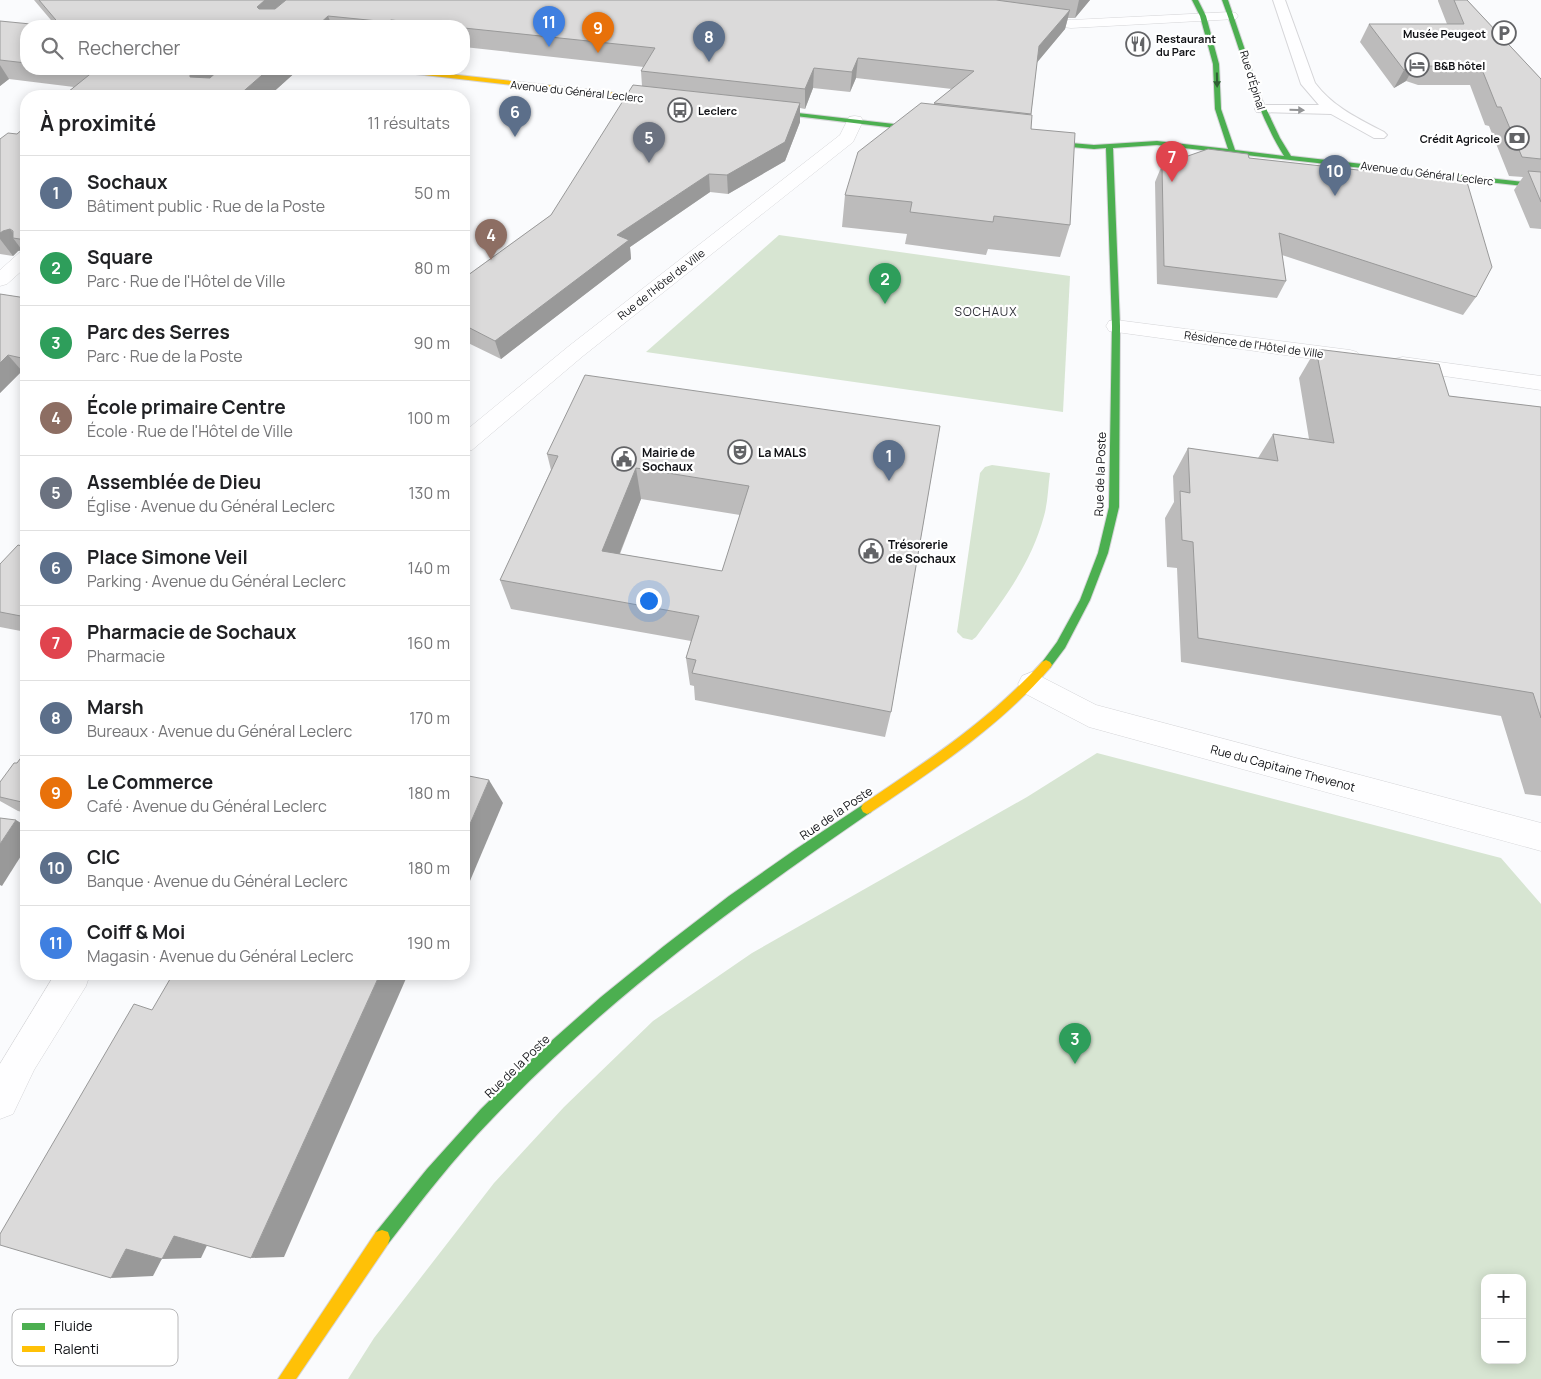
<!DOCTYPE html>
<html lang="fr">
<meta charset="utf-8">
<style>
body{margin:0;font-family:Manrope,sans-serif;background:#f2f2f2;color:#202124}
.controls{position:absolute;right:15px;bottom:15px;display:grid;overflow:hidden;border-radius:10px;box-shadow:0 2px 12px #0003}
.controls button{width:45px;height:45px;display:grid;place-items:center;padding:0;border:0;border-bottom:1px solid #e0e0e0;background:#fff;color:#202124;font:25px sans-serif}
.you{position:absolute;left:648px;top:600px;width:18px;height:18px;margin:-12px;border:4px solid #fff;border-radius:50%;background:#1a73e8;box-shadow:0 0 0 8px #1a73e833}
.badge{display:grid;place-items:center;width:32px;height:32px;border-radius:50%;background:#1a73e8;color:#fff;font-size:16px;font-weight:700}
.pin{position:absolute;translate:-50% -41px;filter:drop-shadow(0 1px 2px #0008)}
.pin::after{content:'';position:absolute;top:26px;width:18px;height:15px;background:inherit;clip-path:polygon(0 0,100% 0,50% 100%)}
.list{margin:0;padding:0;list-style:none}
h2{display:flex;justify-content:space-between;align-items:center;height:65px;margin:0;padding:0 20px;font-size:21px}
h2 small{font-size:16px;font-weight:400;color:#757577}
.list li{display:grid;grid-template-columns:32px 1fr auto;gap:15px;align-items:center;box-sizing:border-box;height:75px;padding:0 20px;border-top:1px solid #e0e0e0}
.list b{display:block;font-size:19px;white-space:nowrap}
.list p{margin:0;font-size:16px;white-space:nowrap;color:#757577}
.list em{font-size:16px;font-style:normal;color:#757577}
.icon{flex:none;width:28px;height:28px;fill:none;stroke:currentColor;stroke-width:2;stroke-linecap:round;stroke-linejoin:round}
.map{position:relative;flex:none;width:1541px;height:1379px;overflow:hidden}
.search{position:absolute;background:#fff;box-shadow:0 2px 12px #0003;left:20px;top:20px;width:450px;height:55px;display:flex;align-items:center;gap:12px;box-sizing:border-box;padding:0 18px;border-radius:20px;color:#757577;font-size:19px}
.panel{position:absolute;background:#fff;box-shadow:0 2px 12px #0003;left:20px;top:90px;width:450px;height:890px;border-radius:20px}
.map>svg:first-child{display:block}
.green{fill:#d7e5d2;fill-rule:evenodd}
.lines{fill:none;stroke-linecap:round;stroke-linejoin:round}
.lane-casing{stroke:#d5d5d8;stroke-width:2}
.street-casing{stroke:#d5d5d8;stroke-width:1}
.fast-casing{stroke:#d5d5d8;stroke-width:2}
.slow-casing{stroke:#d5d5d8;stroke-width:2}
.lane{fill:#fefeff;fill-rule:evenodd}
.street{fill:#fefeff;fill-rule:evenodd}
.fast{fill:#4caf50;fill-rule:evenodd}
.slow{fill:#ffc107;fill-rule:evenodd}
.wall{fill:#bcbbbb;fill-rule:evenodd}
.shaded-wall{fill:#999}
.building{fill:#dbdada;stroke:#999;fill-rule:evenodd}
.oneway{fill:#2e6033}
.oneway2{fill:#939496}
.labels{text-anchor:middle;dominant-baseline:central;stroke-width:4.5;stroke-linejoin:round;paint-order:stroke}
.far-poi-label{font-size:11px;font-weight:bold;fill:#111216;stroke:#fff;text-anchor:start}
.far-street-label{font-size:11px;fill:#111216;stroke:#fff}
.far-quarter-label{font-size:12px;letter-spacing:1px;fill:#2b2c34;stroke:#fff}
.poi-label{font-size:12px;font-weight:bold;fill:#111216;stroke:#fff;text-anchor:start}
.street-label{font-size:12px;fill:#111216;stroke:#fff}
.key{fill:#fff;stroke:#b8b8b9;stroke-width:1}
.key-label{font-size:14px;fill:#111216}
</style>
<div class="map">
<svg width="1541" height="1379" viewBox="0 0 1541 1379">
<rect width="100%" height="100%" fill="#fafbfd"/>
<!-- green -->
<g class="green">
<path d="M 779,235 L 1070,276 L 1063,412 L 646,352 Z"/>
<path d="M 992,465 L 1050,473 C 1048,487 1048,502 1044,516 C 1031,564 1005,597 976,637 L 972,640 L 963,638 L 957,632 L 980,473 L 985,467 Z"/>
<path d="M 1097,753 L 1501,858 L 1541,904 L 1541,1379 L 348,1379 L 374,1338 L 494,1183 L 564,1107 L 653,1021 L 752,953 L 1027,797 ZM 1485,1278 L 1522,1278 L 1522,1360 L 1485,1360 Z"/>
</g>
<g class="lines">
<!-- lane casing -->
<g class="lane-casing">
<path id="lane" d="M 1273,0 L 1285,0 L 1315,83 C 1333,107 1359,119 1384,132 L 1387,135 L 1384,138 L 1374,138 L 1331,114 L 1257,112 L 1255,109 L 1257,106 L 1262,105 L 1319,105 L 1301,84 Z"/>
</g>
<!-- street casing -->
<g class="street-casing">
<g id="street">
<path d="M 1231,12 L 1236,13 L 1238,16 L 1236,19 L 1071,28 L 1030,23 L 1025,22 L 1023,19 L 1025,16 L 1030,15 L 1071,20 Z"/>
<path d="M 855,116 L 861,117 L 863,121 L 853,142 L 583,356 L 472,450 L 464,452 L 464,432 L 569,346 L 840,135 L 849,117 Z"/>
<path d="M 26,251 L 26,267 L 7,284 L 0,286 L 0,270 L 19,253 Z"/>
<path d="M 1116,320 L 1350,350 L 1357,352 L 1361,357 L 1357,362 L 1350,364 L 1109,331 L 1106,326 L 1109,321 Z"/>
<path d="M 1403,357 L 1541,376 L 1541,390 L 1395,369 L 1392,364 L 1395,359 Z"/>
<path d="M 1032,672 L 1096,705 L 1541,823 L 1541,851 L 1089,727 L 1022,692 L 1018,684 L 1022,676 Z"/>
<path d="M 55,974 L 90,974 L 86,986 L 34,1070 L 13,1114 L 0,1119 L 0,1064 Z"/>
</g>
</g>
<!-- fast casing -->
<g class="fast-casing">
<g id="fast">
<path d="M 1192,0 L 1198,0 L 1206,16 L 1219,64 L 1221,109 L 1235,150 L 1284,156 C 1254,108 1242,53 1222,0 L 1228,0 L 1262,100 L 1280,138 L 1291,156 L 1541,184 L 1541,188 L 1157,145 L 1113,148 L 1120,326 L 1119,507 L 1108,553 L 1090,600 L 1065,648 L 1050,668 L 1042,668 L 1040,665 L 1057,642 L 1080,600 L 1098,553 L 1109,507 L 1112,326 L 1106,148 L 1094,149 L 1036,144 L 1033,142 L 1036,140 L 1094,145 L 1157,141 L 1228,149 L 1215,109 L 1213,64 L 1200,16 Z"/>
<path d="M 763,109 L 929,128 L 932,130 L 929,132 L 761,112 L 760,111 Z"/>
<path d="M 867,802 L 871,804 L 873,808 L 871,812 C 737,904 605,1000 492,1119 C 454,1158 421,1201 388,1244 L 382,1246 L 376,1244 L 374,1238 L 376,1232 L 427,1169 L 481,1109 L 540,1051 L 601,997 L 664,946 L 729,896 L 796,849 Z"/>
</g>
</g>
<!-- slow casing -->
<g class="slow-casing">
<g id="slow">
<path d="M 386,69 L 404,69 L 663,98 L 666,100 L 663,102 L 389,71 Z"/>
<path d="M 1046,660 L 1050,662 L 1052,665 L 1050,668 C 999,727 935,769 871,812 L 867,814 L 863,812 L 861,808 L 863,804 C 927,761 990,720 1042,662 Z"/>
<path d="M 382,1230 L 388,1232 L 390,1238 L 388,1244 L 296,1379 L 278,1379 L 376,1232 Z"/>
</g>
</g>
<!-- lane -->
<use href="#lane" class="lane"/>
<!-- street -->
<use href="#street" class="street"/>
<!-- fast -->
<use href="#fast" class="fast"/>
<!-- slow -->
<use href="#slow" class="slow"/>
</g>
<!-- wall -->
<g class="wall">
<path d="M 34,0 L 1090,0 L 1075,18 L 1068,18 L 1065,29 L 1037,62 L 1031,115 L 1031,129 L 1070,225 L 1060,257 L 988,249 L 986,255 L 905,244 L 907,234 L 842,227 L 845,195 L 934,105 L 934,103 L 952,89 L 856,78 L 850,92 L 813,88 L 805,109 L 800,108 L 800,122 L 785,161 L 728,194 L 710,192 L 630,247 L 631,259 L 501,359 L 464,341 L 464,278 L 551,215 L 642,86 L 641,71 L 644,67 L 464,47 L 464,26 L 56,26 Z"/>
<path d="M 1438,0 L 1467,0 L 1541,79 L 1541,229 L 1530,228 L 1514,190 L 1523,177 L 1509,176 L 1489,126 L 1485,125 L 1470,85 L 1418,85 L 1406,81 L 1394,88 L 1360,42 L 1369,24 L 1447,24 L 1438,1 Z"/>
<path d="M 0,21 L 26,26 L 26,69 L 299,69 L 269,96 L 63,96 L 74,87 L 9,79 L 0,86 Z"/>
<path d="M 26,126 L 26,256 L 22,250 L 18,251 L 13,256 L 0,254 L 0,139 L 17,134 Z"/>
<path d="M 1249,158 L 1476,297 L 1463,315 L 1282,255 L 1286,281 L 1277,298 L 1157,284 L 1155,182 L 1162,165 Z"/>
<path d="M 0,294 L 26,298 L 26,372 L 22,371 L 0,393 Z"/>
<path d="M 1316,349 L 1449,396 L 1541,407 L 1541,796 L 1525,794 L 1501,716 L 1181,662 L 1177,568 L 1167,567 L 1165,518 L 1174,502 L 1173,476 L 1188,448 L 1258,458 L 1273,434 L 1309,439 L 1299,378 Z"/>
<path d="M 940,426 L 891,712 L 885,737 L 695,700 L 694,686 L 690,685 L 686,658 L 691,641 L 511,609 L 500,580 L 551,470 L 547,454 ZM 641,499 L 740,515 L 722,571 L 620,554 Z"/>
<path d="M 26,547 L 26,632 L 0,627 L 0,564 Z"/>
<path d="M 26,751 L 26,813 L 18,811 L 0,801 L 0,782 L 17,763 Z"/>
</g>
<!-- shaded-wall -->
<g class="shaded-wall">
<path d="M 265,0 L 295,0 L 265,26 L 257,7 Z"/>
<path d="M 1079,0 L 1090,0 L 1075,18 Z"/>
<path d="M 1070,10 L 1065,29 L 1035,65 L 1039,46 Z"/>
<path d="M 328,16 L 332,26 L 317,26 Z"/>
<path d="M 391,20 L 393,26 L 390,26 L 388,22 Z"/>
<path d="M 858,58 L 856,78 L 850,92 L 852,72 Z"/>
<path d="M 1416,63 L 1406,81 L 1394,88 L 1404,70 Z"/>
<path d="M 0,65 L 9,79 L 0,86 Z"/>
<path d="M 814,68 L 813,88 L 805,109 L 805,89 Z"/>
<path d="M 197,69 L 228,69 L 200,95 L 190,77 L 190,75 Z"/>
<path d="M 269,69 L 299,69 L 269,96 L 238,96 Z"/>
<path d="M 800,103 L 800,122 L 785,161 L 728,194 L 727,175 Z"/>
<path d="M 709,174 L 710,192 L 630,247 L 631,259 L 501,359 L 495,341 L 617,235 Z"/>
<path d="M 10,229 L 17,238 L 13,238 L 22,250 L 18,251 L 13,256 L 0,239 L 0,233 L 3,231 Z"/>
<path d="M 8,355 L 22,371 L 0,393 L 0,363 Z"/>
<path d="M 636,468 L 641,499 L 609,580 L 602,551 Z"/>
<path d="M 489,780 L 503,803 L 464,895 L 464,838 Z"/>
<path d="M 16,820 L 26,826 L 26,848 L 2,886 L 0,885 L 0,844 Z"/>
<path d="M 380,974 L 408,974 L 284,1257 L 251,1258 Z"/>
<path d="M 174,1236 L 211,1237 L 201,1258 L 162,1259 Z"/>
<path d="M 126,1249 L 167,1249 L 153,1276 L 111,1278 Z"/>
</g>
<!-- building -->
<g class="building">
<path d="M 39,0 L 265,0 L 257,7 L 259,9 L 275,9 L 286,0 L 996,0 L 1070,10 L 1039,46 L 1031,114 L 934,103 L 974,71 L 858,58 L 852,72 L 814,68 L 805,89 L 641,71 L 655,48 L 464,28 L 464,26 L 448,26 L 391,20 L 388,22 L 328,16 L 317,26 L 61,26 Z"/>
<path d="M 1454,0 L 1467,0 L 1541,79 L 1541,159 L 1522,157 L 1501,107 L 1497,107 L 1481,67 L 1428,66 L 1416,63 L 1404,70 L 1369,24 L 1464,24 Z"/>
<path d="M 0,21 L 51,26 L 26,26 L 26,63 L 0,60 Z"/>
<path d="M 72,69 L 197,69 L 190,75 L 190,77 L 210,78 L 220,69 L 269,69 L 238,96 L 63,96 L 94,71 Z"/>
<path d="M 633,85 L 800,103 L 785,142 L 727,175 L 709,174 L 617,235 L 629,240 L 495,341 L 464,325 L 464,278 L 551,215 Z"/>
<path d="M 921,103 L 1032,115 L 1031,129 L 1075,133 L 1070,225 L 994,216 L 993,222 L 910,212 L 912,202 L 845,195 L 858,152 Z"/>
<path d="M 26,126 L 26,240 L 13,238 L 13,231 L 10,229 L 3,231 L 0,233 L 0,139 L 8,133 L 17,134 Z"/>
<path d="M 1208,149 L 1248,154 L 1249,158 L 1467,182 L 1492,267 L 1476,297 L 1279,233 L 1286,281 L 1164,266 L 1162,165 Z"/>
<path d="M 1528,171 L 1541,172 L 1541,202 Z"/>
<path d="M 0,294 L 26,298 L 26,359 L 8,355 L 0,363 Z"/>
<path d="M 1316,349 L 1439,364 L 1449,396 L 1541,407 L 1541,718 L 1533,693 L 1198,638 L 1193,542 L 1182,540 L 1180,491 L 1190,493 L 1188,448 L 1278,461 L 1273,434 L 1334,443 Z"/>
<path d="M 585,375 L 940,426 L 891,712 L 692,673 L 696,660 L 686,658 L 699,616 L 500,580 L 558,456 L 547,454 ZM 636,468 L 749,486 L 722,571 L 602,551 Z"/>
<path d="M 18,545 L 26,547 L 26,617 L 0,612 L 0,564 Z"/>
<path d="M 26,751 L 26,803 L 0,797 L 0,782 L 14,763 L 17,763 Z"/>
<path d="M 464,775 L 489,780 L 464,838 Z"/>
<path d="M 0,818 L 16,820 L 0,844 Z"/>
<path d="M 173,974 L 380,974 L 251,1258 L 174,1236 L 162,1259 L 126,1249 L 111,1278 L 0,1245 L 0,1234 L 134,1004 L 152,1010 Z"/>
</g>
<!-- one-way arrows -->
<defs><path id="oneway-solid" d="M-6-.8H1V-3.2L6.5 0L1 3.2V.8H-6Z" transform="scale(1.25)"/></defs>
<use class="oneway" href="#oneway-solid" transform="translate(1217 80) rotate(89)"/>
<use class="oneway2" href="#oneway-solid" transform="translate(1297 110) rotate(1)"/>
<!-- icons -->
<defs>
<g id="parking-ring" transform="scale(1.25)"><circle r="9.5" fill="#fff" stroke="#636467" stroke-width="1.5"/><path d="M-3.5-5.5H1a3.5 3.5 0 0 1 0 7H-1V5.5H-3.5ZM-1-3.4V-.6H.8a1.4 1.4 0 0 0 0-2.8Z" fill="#636467"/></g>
<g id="restaurant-ring" transform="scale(1.25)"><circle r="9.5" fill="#fff" stroke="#636467" stroke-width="1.5"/><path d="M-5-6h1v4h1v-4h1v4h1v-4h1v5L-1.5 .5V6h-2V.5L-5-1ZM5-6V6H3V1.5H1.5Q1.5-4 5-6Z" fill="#636467"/></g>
<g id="hotel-ring" transform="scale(1.25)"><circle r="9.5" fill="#fff" stroke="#636467" stroke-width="1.5"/><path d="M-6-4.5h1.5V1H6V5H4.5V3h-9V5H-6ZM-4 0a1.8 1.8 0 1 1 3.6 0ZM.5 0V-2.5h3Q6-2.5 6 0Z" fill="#636467"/></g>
<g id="bus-ring" transform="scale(1.25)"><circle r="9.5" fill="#fff" stroke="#636467" stroke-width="1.5"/><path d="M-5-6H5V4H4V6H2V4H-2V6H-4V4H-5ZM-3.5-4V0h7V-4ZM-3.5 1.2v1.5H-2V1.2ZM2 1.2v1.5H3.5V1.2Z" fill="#636467"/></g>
<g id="bank-ring" transform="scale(1.25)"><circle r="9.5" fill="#fff" stroke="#636467" stroke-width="1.5"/><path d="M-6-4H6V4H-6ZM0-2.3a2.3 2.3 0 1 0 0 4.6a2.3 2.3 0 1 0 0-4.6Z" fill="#636467"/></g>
<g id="theatre-ring" transform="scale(1.25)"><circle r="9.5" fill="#fff" stroke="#636467" stroke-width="1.5"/><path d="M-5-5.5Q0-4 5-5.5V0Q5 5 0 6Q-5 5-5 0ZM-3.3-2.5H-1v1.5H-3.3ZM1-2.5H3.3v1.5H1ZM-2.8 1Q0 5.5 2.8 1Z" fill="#636467"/></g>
<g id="civic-ring" transform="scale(1.25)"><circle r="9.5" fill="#fff" stroke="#636467" stroke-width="1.5"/><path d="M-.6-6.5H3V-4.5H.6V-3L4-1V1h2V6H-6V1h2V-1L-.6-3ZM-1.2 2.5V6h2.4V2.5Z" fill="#636467"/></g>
</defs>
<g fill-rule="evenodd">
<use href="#parking-ring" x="1504" y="33"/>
<use href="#restaurant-ring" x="1138" y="44"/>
<use href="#hotel-ring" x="1417" y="65"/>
<use href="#bus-ring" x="680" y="110"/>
<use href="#bank-ring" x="1517" y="138"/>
<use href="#theatre-ring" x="740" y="452"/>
<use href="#civic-ring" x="624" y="459"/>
<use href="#civic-ring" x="871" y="551"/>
</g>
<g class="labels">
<!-- far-poi labels -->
<g class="far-poi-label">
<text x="1486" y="33" text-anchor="end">Musée Peugeot</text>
<text x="1156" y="38">Restaurant<tspan x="1156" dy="13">du Parc</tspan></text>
<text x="1434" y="65">B&amp;B hôtel</text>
<text x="698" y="110">Leclerc</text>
<text x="1500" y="138" text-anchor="end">Crédit Agricole</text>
</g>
<!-- far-street labels -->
<g class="far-street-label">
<text transform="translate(1253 80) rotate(73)">Rue d'Épinal</text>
<text transform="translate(577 91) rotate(6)">Avenue du Général Leclerc</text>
<text transform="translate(1427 173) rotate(7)">Avenue du Général Leclerc</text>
<text transform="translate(661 284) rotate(-38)">Rue de l'Hôtel de Ville</text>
<text transform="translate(1254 344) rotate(8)">Résidence de l'Hôtel de Ville</text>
</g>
<!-- far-quarter labels -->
<g class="far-quarter-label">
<text x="986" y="311">SOCHAUX</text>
</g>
<!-- poi labels -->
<g class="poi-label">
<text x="642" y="452">Mairie de<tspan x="642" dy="14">Sochaux</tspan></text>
<text x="758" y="452">La MALS</text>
<text x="888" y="544">Trésorerie<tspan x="888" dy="14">de Sochaux</tspan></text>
</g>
<!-- street labels -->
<g class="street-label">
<text transform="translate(1100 474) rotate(-88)">Rue de la Poste</text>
<text transform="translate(1283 768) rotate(15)">Rue du Capitaine Thevenot</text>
<text transform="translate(836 813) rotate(-34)">Rue de la Poste</text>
<text transform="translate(517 1066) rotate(-44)">Rue de la Poste</text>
</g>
</g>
<!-- legend -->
<rect x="12" y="1309" width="166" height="57" rx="8" class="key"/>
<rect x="22" y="1323" width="23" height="7" fill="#4caf50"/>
<rect x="22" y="1346" width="23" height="6" fill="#ffc107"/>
<g class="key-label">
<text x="54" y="1331">Fluide</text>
<text x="54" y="1354">Ralenti</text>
</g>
</svg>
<div class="controls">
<button>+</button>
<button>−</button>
</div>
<div class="you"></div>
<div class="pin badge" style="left:889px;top:481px;background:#5c6f8a">1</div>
<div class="pin badge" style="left:885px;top:304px;background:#2e9e5b">2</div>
<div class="pin badge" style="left:1075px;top:1064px;background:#2e9e5b">3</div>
<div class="pin badge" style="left:491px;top:260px;background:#8d6e63">4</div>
<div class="pin badge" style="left:649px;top:163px;background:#6b7280">5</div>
<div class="pin badge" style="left:515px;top:137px;background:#5c6f8a">6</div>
<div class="pin badge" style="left:1172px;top:182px;background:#e0444e">7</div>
<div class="pin badge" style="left:709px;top:62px;background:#5c6f8a">8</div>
<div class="pin badge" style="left:598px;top:53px;background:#e8710a">9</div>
<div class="pin badge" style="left:1335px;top:196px;background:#5c6f8a">10</div>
<div class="pin badge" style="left:549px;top:47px;background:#3f7fe0">11</div>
<div class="search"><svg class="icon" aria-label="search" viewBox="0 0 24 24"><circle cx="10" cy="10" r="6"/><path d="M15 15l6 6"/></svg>Rechercher</div>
<section class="panel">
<h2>À proximité<small>11 résultats</small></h2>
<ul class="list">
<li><span class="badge" style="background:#5c6f8a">1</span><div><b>Sochaux</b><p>Bâtiment public · Rue de la Poste</p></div><em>50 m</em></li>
<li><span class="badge" style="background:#2e9e5b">2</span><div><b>Square</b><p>Parc · Rue de l'Hôtel de Ville</p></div><em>80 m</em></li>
<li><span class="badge" style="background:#2e9e5b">3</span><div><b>Parc des Serres</b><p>Parc · Rue de la Poste</p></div><em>90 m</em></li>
<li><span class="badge" style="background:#8d6e63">4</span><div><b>École primaire Centre</b><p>École · Rue de l'Hôtel de Ville</p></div><em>100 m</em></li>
<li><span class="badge" style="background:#6b7280">5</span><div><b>Assemblée de Dieu</b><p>Église · Avenue du Général Leclerc</p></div><em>130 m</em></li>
<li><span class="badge" style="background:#5c6f8a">6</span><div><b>Place Simone Veil</b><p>Parking · Avenue du Général Leclerc</p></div><em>140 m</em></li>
<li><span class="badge" style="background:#e0444e">7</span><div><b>Pharmacie de Sochaux</b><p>Pharmacie</p></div><em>160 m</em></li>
<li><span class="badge" style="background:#5c6f8a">8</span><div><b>Marsh</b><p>Bureaux · Avenue du Général Leclerc</p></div><em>170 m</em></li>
<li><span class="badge" style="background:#e8710a">9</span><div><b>Le Commerce</b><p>Café · Avenue du Général Leclerc</p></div><em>180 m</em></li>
<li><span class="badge" style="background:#5c6f8a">10</span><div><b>CIC</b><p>Banque · Avenue du Général Leclerc</p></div><em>180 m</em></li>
<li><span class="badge" style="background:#3f7fe0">11</span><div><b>Coiff &amp; Moi</b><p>Magasin · Avenue du Général Leclerc</p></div><em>190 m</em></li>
</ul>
</section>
</div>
